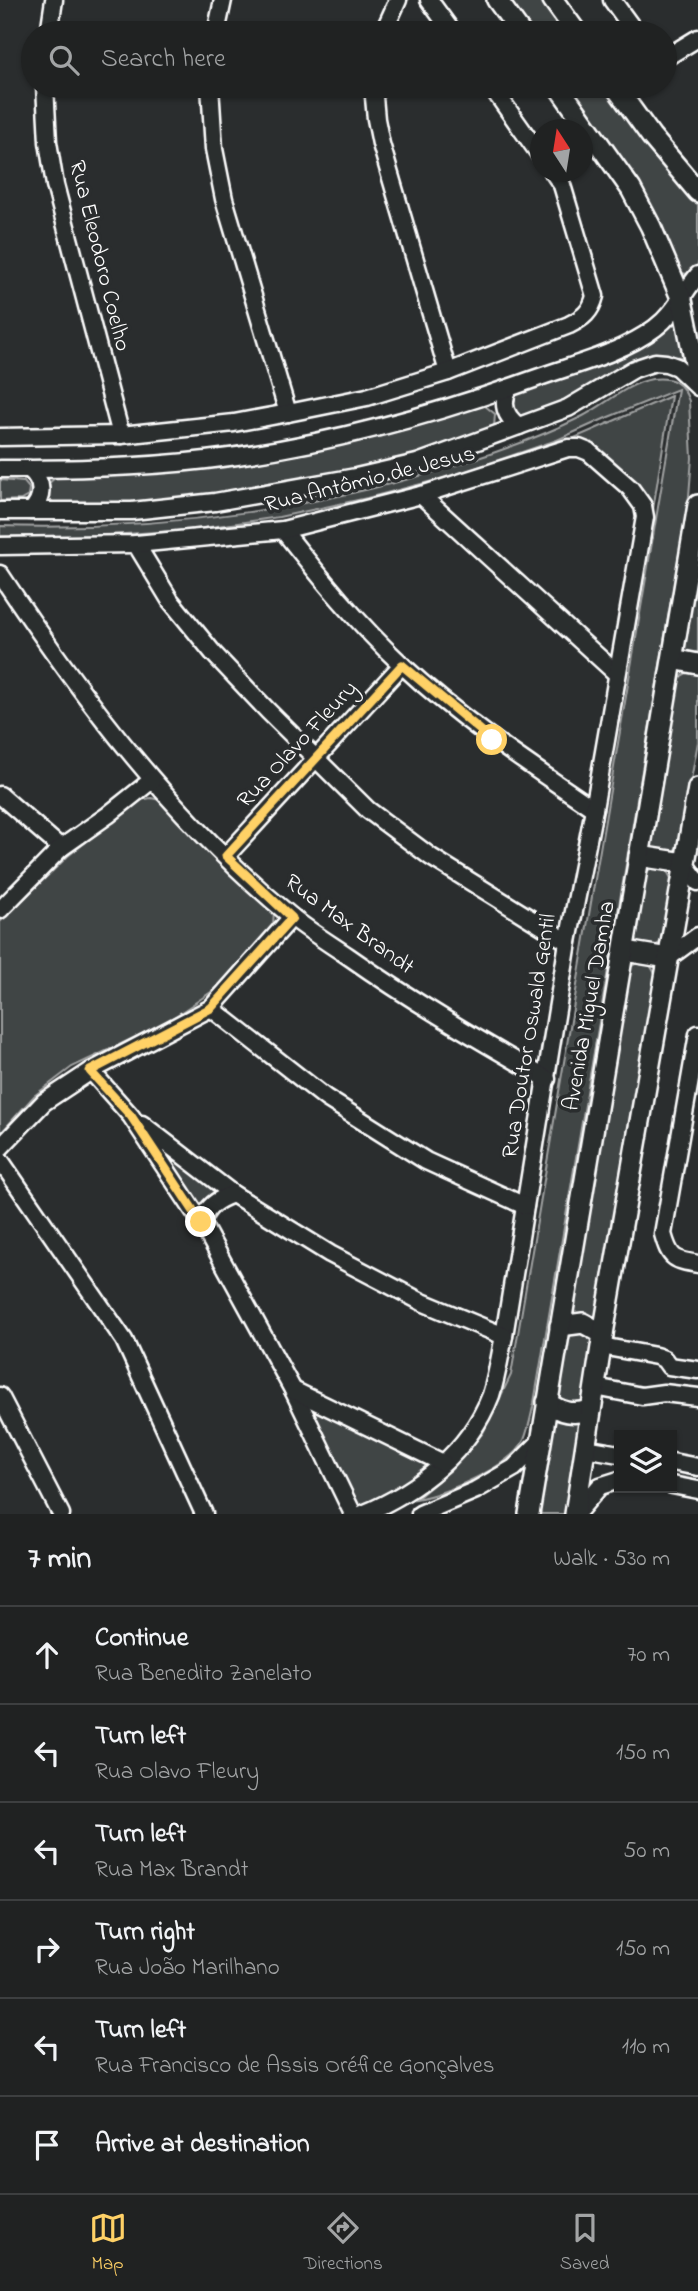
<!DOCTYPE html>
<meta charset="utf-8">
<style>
body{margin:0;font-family:"Indie Flower",sans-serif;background:#2d2f2f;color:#f1f3f6}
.controls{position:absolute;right:21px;bottom:21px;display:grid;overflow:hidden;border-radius:0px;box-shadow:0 2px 5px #0004}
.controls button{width:63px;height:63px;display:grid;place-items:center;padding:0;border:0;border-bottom:2px solid #3d3f40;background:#202222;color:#f1f3f6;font:35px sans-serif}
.compass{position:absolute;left:530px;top:119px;width:63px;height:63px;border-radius:50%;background:#202222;box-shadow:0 2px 5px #0004;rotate:348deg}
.stop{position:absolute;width:21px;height:21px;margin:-16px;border:5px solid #ffd166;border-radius:50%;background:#fff}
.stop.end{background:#ffd166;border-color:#fff;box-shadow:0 2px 7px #0008}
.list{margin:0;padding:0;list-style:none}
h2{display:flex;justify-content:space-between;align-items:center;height:91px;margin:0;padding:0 28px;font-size:30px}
h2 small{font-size:23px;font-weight:400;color:#a2a4a5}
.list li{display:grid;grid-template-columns:46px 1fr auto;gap:21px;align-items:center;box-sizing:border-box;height:98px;padding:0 28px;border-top:2px solid #3d3f40}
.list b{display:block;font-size:26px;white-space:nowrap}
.list p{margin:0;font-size:23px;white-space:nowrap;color:#a2a4a5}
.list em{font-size:23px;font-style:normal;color:#a2a4a5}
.icon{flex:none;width:38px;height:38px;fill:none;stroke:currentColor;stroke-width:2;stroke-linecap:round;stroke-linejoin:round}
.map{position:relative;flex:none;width:698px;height:1514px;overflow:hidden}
.search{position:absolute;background:#202222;box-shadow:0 2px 5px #0004;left:21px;right:21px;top:21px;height:77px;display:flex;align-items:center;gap:18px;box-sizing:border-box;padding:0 24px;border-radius:38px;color:#a2a4a5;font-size:26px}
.sheet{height:679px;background:#202222}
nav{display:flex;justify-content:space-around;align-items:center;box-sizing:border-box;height:98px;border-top:2px solid #3d3f40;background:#202222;font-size:19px;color:#a2a4a5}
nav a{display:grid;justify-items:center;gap:4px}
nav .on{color:#ffd166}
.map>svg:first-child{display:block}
.green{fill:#414445;stroke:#a0a2a2;stroke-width:2}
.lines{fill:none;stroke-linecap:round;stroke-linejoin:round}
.minor-casing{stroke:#fff;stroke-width:21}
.major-casing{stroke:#fff;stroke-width:24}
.minor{stroke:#2a2d2e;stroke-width:16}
.major{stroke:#2a2d2e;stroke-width:19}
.route{stroke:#ffd166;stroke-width:9}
.labels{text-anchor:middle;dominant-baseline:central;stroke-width:7;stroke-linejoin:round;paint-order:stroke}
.street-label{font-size:23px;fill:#fff;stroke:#2a2d2e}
</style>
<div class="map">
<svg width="698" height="1514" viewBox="0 0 698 1514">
<rect width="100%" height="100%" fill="#2a2d2e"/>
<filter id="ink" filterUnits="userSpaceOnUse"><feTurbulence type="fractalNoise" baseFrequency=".0143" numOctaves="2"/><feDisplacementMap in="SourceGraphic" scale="14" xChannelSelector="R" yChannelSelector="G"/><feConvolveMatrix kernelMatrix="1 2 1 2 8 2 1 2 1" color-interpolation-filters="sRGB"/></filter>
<g filter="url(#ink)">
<!-- green -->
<g class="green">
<path d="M 504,0 L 546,0 L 569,33 L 528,33 Z"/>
<path d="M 566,86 L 607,86 L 698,205 L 698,266 L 688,274 L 680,273 Z"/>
<path d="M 672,324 L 679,326 L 685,355 L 683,357 L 653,355 L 566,401 L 523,418 L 517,417 L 510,404 L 518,392 L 558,377 L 595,367 L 627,355 Z"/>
<path d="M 652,379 C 672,377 682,381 689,401 L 692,458 L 689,496 L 534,1403 C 531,1415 529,1428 524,1440 C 511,1467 445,1494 416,1499 L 451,1470 L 483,1433 L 511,1375 L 678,389 L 606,418 L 557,440 L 452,476 L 367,498 L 279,517 L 189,530 L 77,537 L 0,536 L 0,526 C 165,531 333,508 490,454 C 522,443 553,431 583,416 C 606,404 627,384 652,379 Z"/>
<path d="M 671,396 L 652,516 L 565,442 Z"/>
<path d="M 484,405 L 495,414 L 494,428 L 413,456 L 347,473 L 212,496 L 130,503 L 61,505 C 49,503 47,496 47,485 L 57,476 L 276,457 L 340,445 Z"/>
<path d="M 0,480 L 24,482 L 29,488 L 28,496 L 21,500 L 0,501 Z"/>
<path d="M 698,546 L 698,658 L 686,653 L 683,649 Z"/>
<path d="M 687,673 L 698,674 L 698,742 L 679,845 L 673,852 L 655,851 L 649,843 L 678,678 Z"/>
<path d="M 151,798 L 160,800 L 274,910 L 273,926 L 220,986 L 165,1023 L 72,1067 L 34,1096 L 0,1134 L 0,922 L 68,856 L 140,800 Z"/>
<path d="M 654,867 L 667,871 L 673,882 L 664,940 L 653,947 L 639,944 L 633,935 L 646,872 Z"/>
<path d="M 637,963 L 650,965 L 657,977 L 598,1326 L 567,1321 L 629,968 Z"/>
<path d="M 150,1137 L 224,1192 L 200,1212 Z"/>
<path d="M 574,1333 L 587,1335 L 592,1342 L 584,1401 L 581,1405 L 558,1402 L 567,1338 Z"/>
<path d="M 302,1400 L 432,1463 C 409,1484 386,1498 357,1509 Z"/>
<path d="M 551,1415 L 563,1421 L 581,1420 L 566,1514 L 536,1514 Z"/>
</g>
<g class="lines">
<!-- minor casing -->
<g class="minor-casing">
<g id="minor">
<path d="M 429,0 L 453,33"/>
<path d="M 612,0 L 636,33"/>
<path d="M 49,33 L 54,0"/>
<path d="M 216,33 L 223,0"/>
<path d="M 383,33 L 398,0"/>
<path d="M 665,56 L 670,55 L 698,38"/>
<path d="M 45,86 L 48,142 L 55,185 L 121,435"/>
<path d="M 210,86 L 214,149 L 224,199 L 288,413"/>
<path d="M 373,86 L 376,119 L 381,144 L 448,372"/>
<path d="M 491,86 L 540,155"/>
<path d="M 509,388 C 501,403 505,417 519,426"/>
<path d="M 0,437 L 121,435 L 234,423 L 288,413 L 367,397 L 448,372 L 569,325 C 583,318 591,312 595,296 L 562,185 L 553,172"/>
<path d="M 0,469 C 69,469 138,468 206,460 C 319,447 428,417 534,379 C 575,364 620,354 655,328 C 675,313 683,293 698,275"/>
<path d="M 29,469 C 44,481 44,498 31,511"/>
<path d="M 421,495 L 617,674"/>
<path d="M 0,511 L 132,511 L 215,502 L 356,477 L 417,463 L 519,426 L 568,408 L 634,369 L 655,362 L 666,363 L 677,367 L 698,387"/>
<path d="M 283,530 C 320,577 358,624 402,665 C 461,720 528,764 594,809"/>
<path d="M 136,544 L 170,600 L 214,654 L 268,711 L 368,810 L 431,857 L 568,942"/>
<path d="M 0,546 L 136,544 L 283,530 L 421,495 L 568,448 L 579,448 L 589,452 L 630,488 L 643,506 L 645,517 L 594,809 L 568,942 L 504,1336 C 500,1355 497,1376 491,1395 C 469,1452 418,1491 363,1514"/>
<path d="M 0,574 C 83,699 175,821 292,917 C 309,931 329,943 348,956 C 412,1001 479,1040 547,1079"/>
<path d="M 0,795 L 61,848"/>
<path d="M 226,856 L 402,665"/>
<path d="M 684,863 L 698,882"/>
<path d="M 0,910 L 61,848 L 108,815 L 152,780"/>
<path d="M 668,958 L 698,936"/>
<path d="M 211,1008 L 326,1098 L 426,1161 L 525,1206"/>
<path d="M 698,1034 L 663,1234 C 670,1259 674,1260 698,1264"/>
<path d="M 91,1071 L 131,1116 L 201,1222 L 293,1390 L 353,1514"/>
<path d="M 142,1124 L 233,1194 L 330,1254 L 422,1302 L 504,1336"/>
<path d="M 0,1148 L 44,1102 L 91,1071 L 211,1008 L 292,917"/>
<path d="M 0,1160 L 124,1340 L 204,1514"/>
<path d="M 201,1222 C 208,1206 216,1200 233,1194"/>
<path d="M 601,1346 L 656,1356 L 664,1359 L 669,1366 L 698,1370"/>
<path d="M 595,1387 L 642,1396 L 664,1393 L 698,1397"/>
<path d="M 293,1390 L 443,1463"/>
<path d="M 0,1396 L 61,1514"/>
<path d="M 585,1448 L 619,1454"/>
<path d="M 672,1462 L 698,1467"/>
<path d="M 672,1485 L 698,1490"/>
<path d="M 420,1514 L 476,1490 L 514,1468 L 541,1441"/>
<path d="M 576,1514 L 600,1486 L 619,1480"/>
</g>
</g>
<!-- major casing -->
<g class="major-casing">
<g id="major">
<path d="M 497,0 L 521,33"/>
<path d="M 553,0 L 577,33"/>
<path d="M 558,86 L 631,189 L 651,227 L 682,300 L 698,378"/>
<path d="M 615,86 L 651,136 L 698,192"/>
<path d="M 673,659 L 698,664"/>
<path d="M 639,856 L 684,863"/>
<path d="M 625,951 L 668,958"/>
<path d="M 560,1326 L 583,1323 L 603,1334"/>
<path d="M 547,1402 C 561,1413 573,1415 591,1410"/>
<path d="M 529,1514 L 698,505"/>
<path d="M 575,1514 L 603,1334 L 698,788"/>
</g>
</g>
<!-- minor -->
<use href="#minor" class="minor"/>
<!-- major -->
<use href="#major" class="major"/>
</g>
</g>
<g class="lines" filter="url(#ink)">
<!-- route -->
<path class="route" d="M 201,1222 L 131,1116 L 90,1071 L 211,1008 L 292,918 L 226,856 L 402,665 L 492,740"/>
</g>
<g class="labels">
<!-- street labels -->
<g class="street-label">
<text transform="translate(99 256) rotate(76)">Rua Eleodoro Coelho</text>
<text transform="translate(370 480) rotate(-14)">Rua Antômio de Jesus</text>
<text transform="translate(298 745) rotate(-47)">Rua Olavo Fleury</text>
<text transform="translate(349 925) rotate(36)">Rua Max Brandt</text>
<text transform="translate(590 1006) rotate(-80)">Avenida Miguel Damha</text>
<text transform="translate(530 1036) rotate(-81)">Rua Doutor Oswald Gentil</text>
</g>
</g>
</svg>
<div class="controls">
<button><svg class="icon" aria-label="layers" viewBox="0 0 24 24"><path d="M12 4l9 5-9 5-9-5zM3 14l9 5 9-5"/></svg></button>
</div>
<svg class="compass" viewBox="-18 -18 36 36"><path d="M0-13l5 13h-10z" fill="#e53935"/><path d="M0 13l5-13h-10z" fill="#a2a4a5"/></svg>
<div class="stop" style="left:492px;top:740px"></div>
<div class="stop end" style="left:201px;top:1222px"></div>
<div class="search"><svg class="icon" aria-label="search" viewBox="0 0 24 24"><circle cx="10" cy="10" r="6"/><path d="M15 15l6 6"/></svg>Search here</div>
</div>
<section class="sheet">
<h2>7 min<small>Walk · 530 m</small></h2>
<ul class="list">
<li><svg class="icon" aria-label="ahead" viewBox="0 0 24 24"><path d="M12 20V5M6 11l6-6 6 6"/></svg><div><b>Continue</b><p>Rua Benedito Zanelato</p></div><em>70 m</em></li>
<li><svg class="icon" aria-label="left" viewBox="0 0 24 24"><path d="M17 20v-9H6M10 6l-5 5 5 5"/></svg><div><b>Turn left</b><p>Rua Olavo Fleury</p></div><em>150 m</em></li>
<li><svg class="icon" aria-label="left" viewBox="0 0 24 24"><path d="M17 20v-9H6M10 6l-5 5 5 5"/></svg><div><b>Turn left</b><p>Rua Max Brandt</p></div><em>50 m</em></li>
<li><svg class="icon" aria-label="right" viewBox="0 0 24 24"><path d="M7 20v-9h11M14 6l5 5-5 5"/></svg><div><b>Turn right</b><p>Rua João Marilhano</p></div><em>150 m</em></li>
<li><svg class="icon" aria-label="left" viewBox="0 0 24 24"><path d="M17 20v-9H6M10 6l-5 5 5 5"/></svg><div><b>Turn left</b><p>Rua Francisco de Assis Oréfice Gonçalves</p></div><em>110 m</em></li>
<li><svg class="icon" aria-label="arrive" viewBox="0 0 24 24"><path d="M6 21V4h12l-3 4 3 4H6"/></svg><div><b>Arrive at destination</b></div></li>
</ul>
</section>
<nav>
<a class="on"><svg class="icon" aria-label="map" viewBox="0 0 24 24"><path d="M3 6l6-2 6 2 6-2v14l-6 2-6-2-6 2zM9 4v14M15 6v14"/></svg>Map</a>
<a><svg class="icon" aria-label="directions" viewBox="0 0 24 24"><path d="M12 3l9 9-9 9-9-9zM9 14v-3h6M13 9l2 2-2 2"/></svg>Directions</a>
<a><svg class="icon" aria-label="saved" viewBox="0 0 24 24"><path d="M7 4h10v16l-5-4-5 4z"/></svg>Saved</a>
</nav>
